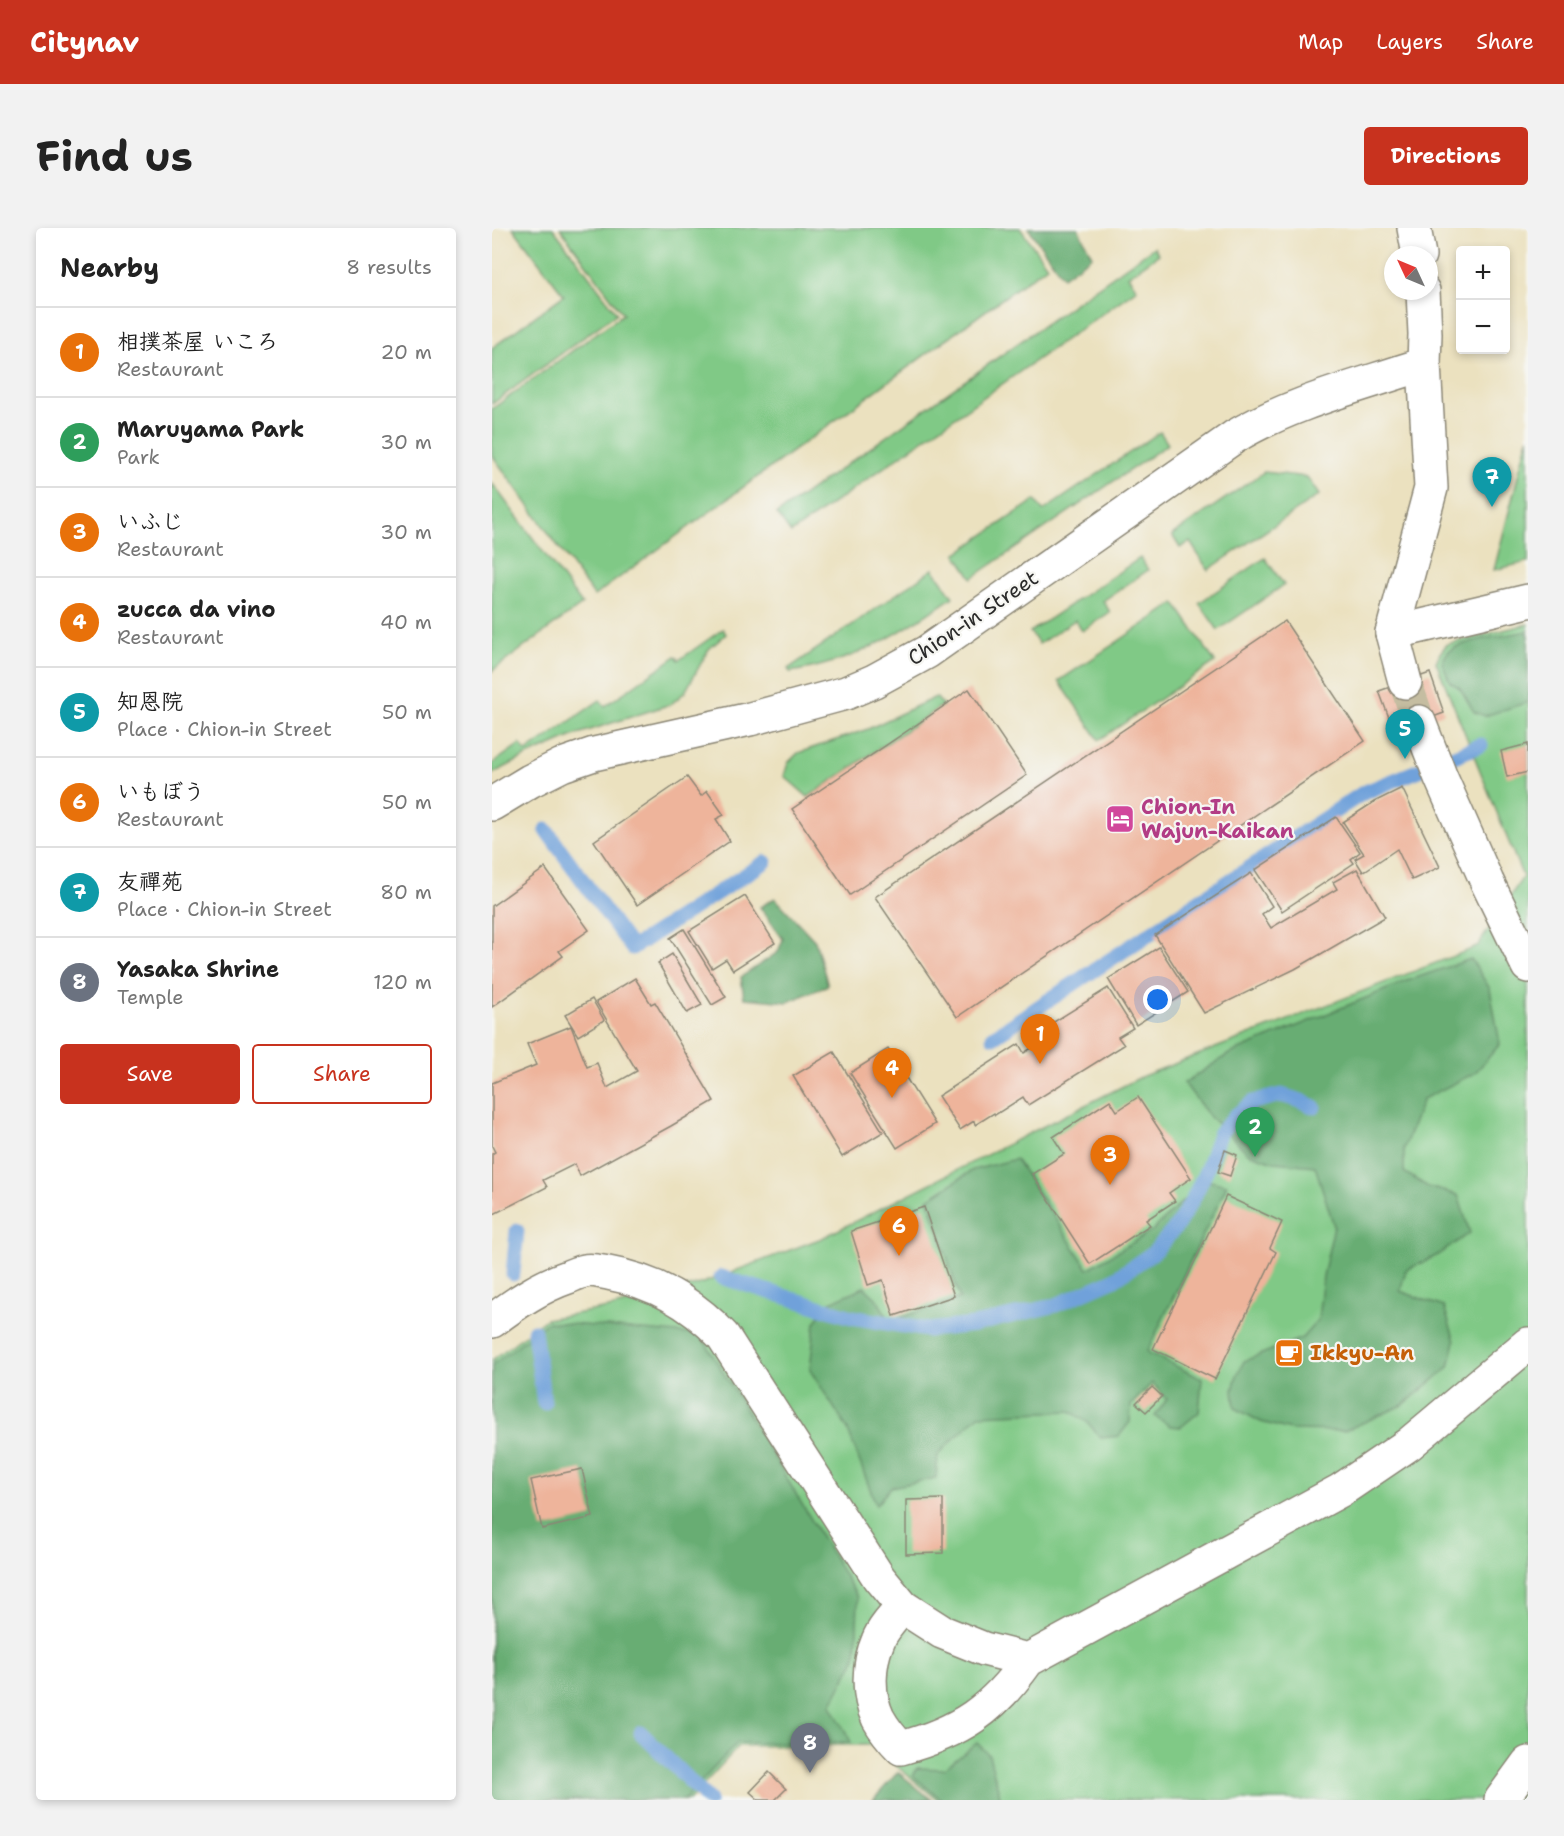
<!DOCTYPE html>
<meta charset="utf-8">
<style>
body{margin:0;font-family:"Shantell Sans","Klee One",sans-serif;background:#f2f2f2;color:#222}
.controls{position:absolute;right:18px;top:18px;display:grid;overflow:hidden;border-radius:6px;box-shadow:0 3px 9px #0003}
.controls button{width:54px;height:54px;display:grid;place-items:center;padding:0;border:0;border-bottom:2px solid #e0e0e0;background:#fff;color:#222;font:30px sans-serif}
.compass{position:absolute;left:892px;top:18px;width:54px;height:54px;border-radius:50%;background:#fff;box-shadow:0 3px 9px #0003;rotate:314deg}
.you{position:absolute;left:666px;top:772px;width:21px;height:21px;margin:-15px;border:4px solid #fff;border-radius:50%;background:#1a73e8;box-shadow:0 0 0 9px #1a73e833}
.badge{display:grid;place-items:center;width:39px;height:39px;border-radius:50%;background:#c8321e;color:#fff;font-size:20px;font-weight:700}
.pin{position:absolute;translate:-50% -50px;filter:drop-shadow(0 2px 3px #0008)}
.pin::after{content:'';position:absolute;top:32px;width:21px;height:18px;background:inherit;clip-path:polygon(0 0,100% 0,50% 100%)}
.list{margin:0;padding:0;list-style:none}
h2{display:flex;justify-content:space-between;align-items:center;height:78px;margin:0;padding:0 24px;font-size:26px}
h2 small{font-size:20px;font-weight:400;color:#767676}
.list li{display:grid;grid-template-columns:39px 1fr auto;gap:18px;align-items:center;box-sizing:border-box;height:90px;padding:0 24px;border-top:2px solid #e0e0e0}
.list b{display:block;font-size:22px;white-space:nowrap}
.list p{margin:0;font-size:20px;white-space:nowrap;color:#767676}
.list em{font-size:20px;font-style:normal;color:#767676}
.actions{display:flex;gap:12px;padding:18px 24px}
.actions a{flex:1;padding:14px 0;border:2px solid #c8321e;border-radius:6px;text-align:center;font-size:21px;color:#c8321e}
.actions .main{background:#c8321e;color:#fff}
.map{position:relative;flex:none;width:1036px;height:1572px;overflow:hidden;border-radius:6px}
header{display:flex;align-items:center;gap:36px;box-sizing:border-box;height:84px;padding:0 30px;background:#c8321e;color:#fff}
header strong{font-size:28px}
nav{display:flex;gap:33px;margin-inline-start:auto;font-size:21px}
.intro{display:flex;align-items:center;justify-content:space-between;box-sizing:border-box;height:144px;padding:0 36px}
h1{margin:0;font-size:42px}
.button{padding:15px 27px;border-radius:6px;background:#c8321e;color:#fff;font-size:21px;font-weight:700}
main{display:flex;gap:36px;padding:0 36px}
aside{flex:1;background:#fff;border-radius:6px;box-shadow:0 3px 9px #0003}
.map>svg:first-child{display:block}
.green{fill:#80c986;stroke:#567a58;stroke-width:1.5}
.forest{fill:#68ad73;stroke:#4a6c4f;stroke-width:1.5}
.lines{fill:none;stroke-linecap:round;stroke-linejoin:round}
.stream{stroke:#6fa1da;stroke-width:15}
.building{fill:#eeb49b}
.minor-tunnel{stroke:#c5bda1;stroke-width:33;stroke-dasharray:33 16;stroke-linecap:butt}
.minor-casing{stroke:#8b8675;stroke-width:36}
.minor{stroke:#fff;stroke-width:33}
.labels{text-anchor:middle;dominant-baseline:central;stroke-width:4.5;stroke-linejoin:round;paint-order:stroke}
.street-label{font-size:21px;fill:#2b2b2b;stroke:#f6f6f2}
.hotel-label{font-size:21px;font-weight:bold;fill:#b23c85;stroke:#f6f6f2;text-anchor:start}
.food-label{font-size:21px;font-weight:bold;fill:#c56008;stroke:#f6f6f2;text-anchor:start}
</style>
<header>
<strong>Citynav</strong>
<nav><a>Map</a><a>Layers</a><a>Share</a></nav>
</header>
<div class="intro"><h1>Find us</h1><a class="button">Directions</a></div>
<main>
<aside>
<h2>Nearby<small>8 results</small></h2>
<ul class="list">
<li><span class="badge" style="background:#e8710a">1</span><div><b>相撲茶屋 いころ</b><p>Restaurant</p></div><em>20 m</em></li>
<li><span class="badge" style="background:#2e9e5b">2</span><div><b>Maruyama Park</b><p>Park</p></div><em>30 m</em></li>
<li><span class="badge" style="background:#e8710a">3</span><div><b>いふじ</b><p>Restaurant</p></div><em>30 m</em></li>
<li><span class="badge" style="background:#e8710a">4</span><div><b>zucca da vino</b><p>Restaurant</p></div><em>40 m</em></li>
<li><span class="badge" style="background:#0f9aa8">5</span><div><b>知恩院</b><p>Place · Chion-in Street</p></div><em>50 m</em></li>
<li><span class="badge" style="background:#e8710a">6</span><div><b>いもぼう</b><p>Restaurant</p></div><em>50 m</em></li>
<li><span class="badge" style="background:#0f9aa8">7</span><div><b>友禪苑</b><p>Place · Chion-in Street</p></div><em>80 m</em></li>
<li><span class="badge" style="background:#6b7280">8</span><div><b>Yasaka Shrine</b><p>Temple</p></div><em>120 m</em></li>
</ul>
<div class="actions"><a class="main">Save</a><a>Share</a></div>
</aside>
<div class="map">
<svg width="1036" height="1572" viewBox="0 0 1036 1572">
<rect width="100%" height="100%" fill="#f6f6f2"/>
<filter id="ink" filterUnits="userSpaceOnUse"><feTurbulence type="fractalNoise" baseFrequency=".0167" numOctaves="2"/><feDisplacementMap in="SourceGraphic" scale="12" xChannelSelector="R" yChannelSelector="G"/><feConvolveMatrix kernelMatrix="1 2 1 2 8 2 1 2 1" color-interpolation-filters="sRGB"/></filter>
<filter id="wash" filterUnits="userSpaceOnUse"><feTurbulence type="fractalNoise" baseFrequency=".008" numOctaves="4" result="noise"/><feDisplacementMap in="SourceGraphic" scale="24" xChannelSelector="R" yChannelSelector="G"/><feGaussianBlur stdDeviation="1.35" result="paint"/><feColorMatrix in="noise" values="0 0 0 0 0 0 0 0 0 0 0 0 0 0 0 0 0 1.4 0 .05"/><feComposite in="paint" operator="in"/></filter>
<g filter="url(#wash)">
<rect width="100%" height="100%" fill="#ebe1bf"/>
<!-- green -->
<g class="green">
<path d="M 21,0 L 61,0 L 125,85 L 0,176 L 0,120 L 72,67 Z"/>
<path d="M 68,0 L 528,0 L 555,38 L 102,368 L 0,227 L 0,181 L 131,86 Z"/>
<path d="M 662,19 L 667,26 L 636,48 L 645,61 L 299,305 L 285,286 Z"/>
<path d="M 668,204 L 676,216 L 480,350 L 464,326 L 543,272 L 551,283 Z"/>
<path d="M 1036,209 L 1036,334 L 1002,342 Z"/>
<path d="M 772,244 L 815,249 L 827,267 L 716,342 L 698,314 L 688,320 L 680,307 Z"/>
<path d="M 0,255 L 90,376 L 0,443 Z"/>
<path d="M 648,330 L 656,342 L 611,373 L 618,384 L 590,403 L 583,392 L 547,416 L 538,404 Z"/>
<path d="M 773,330 L 792,357 L 726,402 L 707,375 Z"/>
<path d="M 441,341 L 461,369 C 406,406 365,434 298,444 L 296,441 Z"/>
<path d="M 683,375 L 723,434 L 607,512 L 567,453 Z"/>
<path d="M 1036,396 L 1036,1572 L 446,1572 L 379,1517 L 247,1518 L 197,1572 L 0,1572 L 0,1132 L 54,1091 L 122,1079 L 208,1056 L 330,1010 L 651,848 L 985,719 L 1031,649 L 944,434 L 948,425 L 955,416 Z"/>
<path d="M 231,401 L 234,406 L 217,421 L 193,464 L 179,476 L 86,506 L 35,528 L 0,546 L 0,536 L 28,516 L 34,524 L 108,472 L 113,478 L 184,428 L 187,432 Z"/>
<path d="M 444,469 L 451,477 L 316,569 L 292,548 L 296,535 L 306,525 L 376,501 Z"/>
</g>
<!-- forest -->
<g class="forest">
<path d="M 536,0 L 586,0 L 600,28 L 571,49 Z"/>
<path d="M 1036,403 L 1036,474 L 993,488 L 982,484 L 968,460 L 958,454 L 950,435 C 952,429 956,423 961,420 C 984,410 1012,408 1036,403 Z"/>
<path d="M 283,670 L 323,713 L 336,757 L 296,774 L 252,770 L 249,749 L 286,724 L 291,711 L 268,679 Z"/>
<path d="M 979,731 L 998,761 L 1008,816 L 983,845 L 931,871 L 912,920 L 912,944 L 936,959 L 966,967 L 978,1005 L 944,1028 L 914,1042 L 908,1063 L 952,1079 L 963,1113 L 957,1139 L 911,1177 L 852,1203 L 799,1202 L 769,1194 L 743,1180 L 741,1162 L 745,1147 L 752,1133 L 810,1110 L 826,1092 L 831,1048 L 842,998 L 823,938 L 782,934 L 756,925 L 717,888 L 692,855 L 737,826 L 915,753 Z"/>
<path d="M 524,931 L 596,1041 L 660,1003 L 696,968 L 718,953 L 735,957 L 655,1124 L 710,1151 L 707,1184 L 689,1199 L 678,1198 L 663,1188 L 675,1171 L 660,1155 L 639,1177 L 638,1194 L 627,1208 L 609,1210 L 596,1195 L 578,1183 L 487,1187 L 446,1226 L 444,1250 L 399,1259 L 384,1277 L 355,1200 L 318,1142 L 323,1095 L 336,1075 L 372,1059 L 384,1070 L 398,1093 L 468,1070 L 436,971 L 481,942 Z"/>
<path d="M 56,1094 L 209,1107 L 366,1370 L 364,1429 L 339,1477 L 359,1514 L 245,1515 L 192,1572 L 0,1572 L 0,1137 Z"/>
<path d="M 485,1515 L 497,1527 L 509,1572 L 450,1572 L 421,1548 L 425,1540 L 452,1541 Z"/>
<path d="M 406,1544 L 440,1572 L 381,1572 Z"/>
</g>
<g class="lines">
<!-- stream -->
<g class="stream">
<path d="M 54,602 L 140,720 L 273,634"/>
<path d="M 501,809 L 871,565 L 989,517"/>
<path d="M 21,1046 L 25,1003"/>
<path d="M 229,1049 L 360,1089 L 436,1102 L 482,1097 L 564,1077 L 621,1052 L 662,1024 L 684,999 L 701,971 L 715,941 L 727,906 L 743,888 L 761,874 L 789,867 L 809,873 L 822,879"/>
<path d="M 42,1103 L 52,1175"/>
<path d="M 149,1505 L 217,1572"/>
</g>
</g>
<g id="blocks">
<!-- building -->
<g class="building">
<path d="M 793,393 L 873,513 L 465,789 L 383,669 Z"/>
<path d="M 938,445 L 952,485 L 902,503 L 887,463 Z"/>
<path d="M 477,461 L 535,547 L 358,667 L 300,581 Z"/>
<path d="M 1036,516 L 1036,544 L 1015,549 L 1009,523 Z"/>
<path d="M 195,549 L 209,568 L 215,563 L 232,587 L 224,591 L 238,613 L 145,677 L 102,613 Z"/>
<path d="M 910,560 L 948,639 L 920,652 L 905,621 L 871,644 L 863,631 L 872,626 L 851,594 L 882,574 Z"/>
<path d="M 844,589 L 868,624 L 859,631 L 862,635 L 790,683 L 763,642 Z"/>
<path d="M 53,640 L 97,702 L 67,723 L 71,728 L 0,779 L 0,678 Z"/>
<path d="M 865,641 L 893,689 L 803,741 L 712,785 L 663,707 L 759,645 L 780,678 L 770,686 L 779,700 L 845,661 L 841,654 Z"/>
<path d="M 253,668 L 283,715 L 241,742 L 234,731 L 220,740 L 197,703 Z"/>
<path d="M 192,701 L 234,769 L 220,777 L 178,710 Z"/>
<path d="M 667,719 L 696,764 L 644,797 L 616,751 Z"/>
<path d="M 180,726 L 210,777 L 195,785 L 166,735 Z"/>
<path d="M 143,750 L 159,776 L 163,774 L 222,873 L 179,898 L 88,948 L 83,936 L 51,952 L 55,959 L 0,987 L 0,926 L 3,924 L 0,918 L 0,855 L 44,837 L 35,816 L 79,798 L 95,839 L 105,835 L 115,860 L 145,843 L 104,774 Z"/>
<path d="M 616,760 L 641,800 L 626,809 L 632,817 L 536,877 L 531,869 L 503,887 L 502,885 L 483,897 L 482,893 L 468,902 L 446,868 L 527,816 L 532,825 L 546,816 L 541,807 Z"/>
<path d="M 100,771 L 112,792 L 86,808 L 73,787 Z"/>
<path d="M 396,821 L 443,896 L 405,920 L 358,845 Z"/>
<path d="M 342,824 L 391,904 L 350,929 L 301,848 Z"/>
<path d="M 646,869 L 699,950 L 677,965 L 683,973 L 654,992 L 658,997 L 598,1036 L 540,946 L 572,926 L 561,909 L 618,872 L 625,883 Z"/>
<path d="M 733,922 L 745,927 L 738,948 L 726,944 Z"/>
<path d="M 734,968 L 790,994 L 778,1020 L 784,1024 L 723,1151 L 661,1121 Z"/>
<path d="M 432,979 L 462,1068 L 402,1088 L 391,1052 L 376,1057 L 359,1003 Z"/>
<path d="M 660,1159 L 670,1168 L 654,1184 L 644,1175 Z"/>
<path d="M 90,1241 L 101,1289 L 50,1301 L 39,1252 Z"/>
<path d="M 451,1271 L 451,1325 L 414,1326 L 414,1272 Z"/>
<path d="M 277,1544 L 294,1561 L 283,1572 L 267,1572 L 258,1564 Z"/>
</g>
</g>
</g>
<g filter="url(#ink)">
<use href="#blocks" fill-opacity="0" stroke="#8b8675" stroke-width="1.5"/>
<g class="lines">
<!-- minor-tunnel -->
<path class="minor-tunnel" d="M 913,454 L 927,494"/>
<!-- minor casing -->
<g class="minor-casing">
<g id="minor">
<path d="M 922,0 L 927,27"/>
<path d="M 900,405 L 1036,373"/>
<path d="M 913,454 L 900,405 L 939,260 L 932,136 L 933,106 L 931,63"/>
<path d="M 927,494 L 949,550 L 995,654 L 1036,738"/>
<path d="M 0,576 L 38,553 L 70,537 L 102,526 L 258,491 L 354,465 L 382,453 L 435,424 L 742,209 C 800,174 868,158 932,136"/>
<path d="M 0,1093 C 24,1075 47,1059 76,1049 C 81,1047 87,1044 93,1043 C 100,1041 109,1044 116,1045 C 161,1053 200,1075 231,1108 L 387,1350 L 411,1379 L 450,1404 L 492,1421 L 536,1432"/>
<path d="M 411,1379 C 402,1389 391,1400 386,1413 C 376,1436 375,1467 386,1490 C 392,1501 400,1511 409,1520 C 468,1504 501,1482 536,1432 L 849,1262 L 917,1216 L 1036,1116"/>
<path d="M 1009,1572 L 1036,1535"/>
</g>
</g>
<!-- minor -->
<use href="#minor" class="minor"/>
</g>
</g>
<!-- icons -->
<defs>
<g id="hotel-square" transform="scale(1.5)"><rect x="-9" y="-9" width="18" height="18" rx="4" fill="#d1479c" stroke="#f6f6f2"/><path d="M-6-4.5h1.5V1H6V5H4.5V3h-9V5H-6ZM-4 0a1.8 1.8 0 1 1 3.6 0ZM.5 0V-2.5h3Q6-2.5 6 0Z" fill="#fff"/></g>
<g id="cafe-square" transform="scale(1.5)"><rect x="-9" y="-9" width="18" height="18" rx="4" fill="#e8710a" stroke="#f6f6f2"/><path d="M-5.5-4.5H6V0H3Q3 3.5 0 3.5H-2.5Q-5.5 3.5-5.5 0ZM3-3.2v2h1.7v-2ZM-6 4.5H4V6H-6Z" fill="#fff"/></g>
</defs>
<g fill-rule="evenodd">
<use href="#hotel-square" x="628" y="591"/>
<use href="#cafe-square" x="797" y="1125"/>
</g>
<g class="labels">
<!-- street labels -->
<g class="street-label">
<text transform="translate(481 390) rotate(-34)">Chion-in Street</text>
</g>
<!-- hotel labels -->
<g class="hotel-label">
<text x="649" y="579">Chion-In<tspan x="649" dy="24">Wajun-Kaikan</tspan></text>
</g>
<!-- food labels -->
<g class="food-label">
<text x="818" y="1125">Ikkyu-An</text>
</g>
</g>
</svg>
<div class="controls">
<button>+</button>
<button>−</button>
</div>
<svg class="compass" viewBox="-18 -18 36 36"><path d="M0-13l5 13h-10z" fill="#e53935"/><path d="M0 13l5-13h-10z" fill="#767676"/></svg>
<div class="you"></div>
<div class="pin badge" style="left:548px;top:836px;background:#e8710a">1</div>
<div class="pin badge" style="left:763px;top:929px;background:#2e9e5b">2</div>
<div class="pin badge" style="left:618px;top:957px;background:#e8710a">3</div>
<div class="pin badge" style="left:400px;top:870px;background:#e8710a">4</div>
<div class="pin badge" style="left:913px;top:531px;background:#0f9aa8">5</div>
<div class="pin badge" style="left:407px;top:1028px;background:#e8710a">6</div>
<div class="pin badge" style="left:1000px;top:279px;background:#0f9aa8">7</div>
<div class="pin badge" style="left:318px;top:1545px;background:#6b7280">8</div>
</div>
</main>
